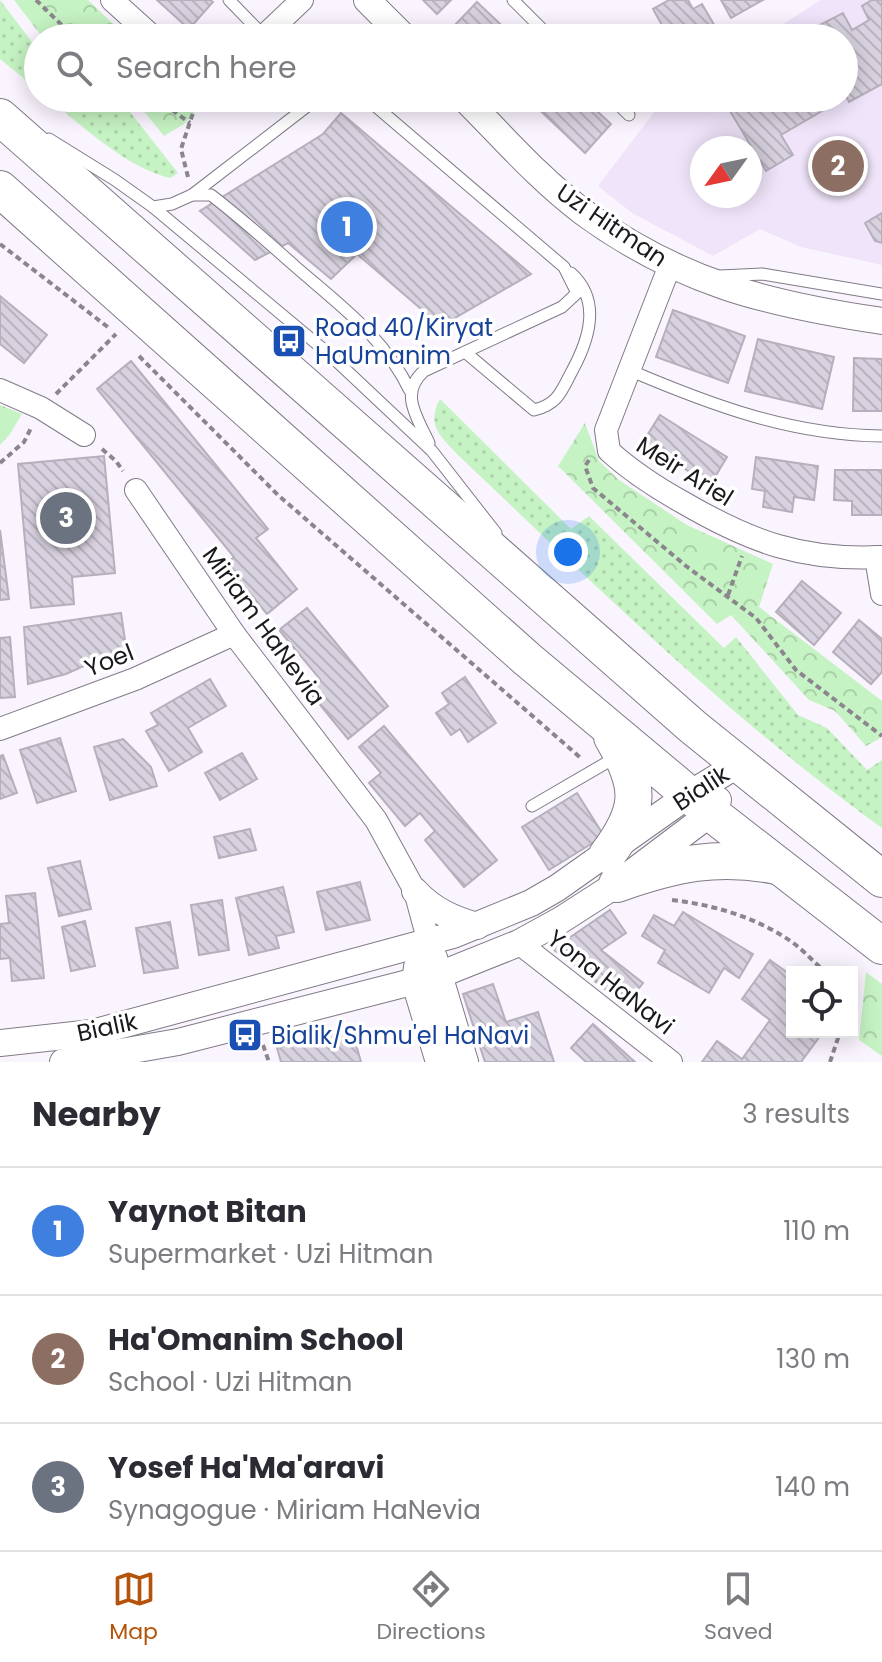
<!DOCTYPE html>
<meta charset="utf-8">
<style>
body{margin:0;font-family:Poppins,sans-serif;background:#f2f2f3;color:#2b2b33}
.controls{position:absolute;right:24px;bottom:24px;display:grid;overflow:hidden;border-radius:0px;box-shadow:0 4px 20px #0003}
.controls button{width:72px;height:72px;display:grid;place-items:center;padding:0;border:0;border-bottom:2px solid #e1e1e2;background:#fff;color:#2b2b33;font:40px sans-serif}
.compass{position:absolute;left:690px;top:136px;width:72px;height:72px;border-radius:50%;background:#fff;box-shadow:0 4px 20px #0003;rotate:237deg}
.you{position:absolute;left:568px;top:552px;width:28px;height:28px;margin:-20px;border:6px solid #fff;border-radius:50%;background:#1a73e8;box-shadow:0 0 0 12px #1a73e833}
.badge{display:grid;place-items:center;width:52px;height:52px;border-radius:50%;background:#b45309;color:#fff;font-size:26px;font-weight:700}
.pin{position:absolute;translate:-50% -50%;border:4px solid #fff;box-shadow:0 2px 8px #0006}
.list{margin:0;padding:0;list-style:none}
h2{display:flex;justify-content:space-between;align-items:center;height:104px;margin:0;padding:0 32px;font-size:34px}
h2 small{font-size:26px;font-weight:400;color:#7c7c81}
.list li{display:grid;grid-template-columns:52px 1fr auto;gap:24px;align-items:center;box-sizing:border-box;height:128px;padding:0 32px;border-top:2px solid #e1e1e2}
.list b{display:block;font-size:30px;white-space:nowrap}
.list p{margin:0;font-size:26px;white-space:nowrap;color:#7c7c81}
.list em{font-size:26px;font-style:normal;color:#7c7c81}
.icon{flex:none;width:44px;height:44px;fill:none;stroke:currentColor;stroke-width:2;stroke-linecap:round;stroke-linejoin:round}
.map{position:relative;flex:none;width:882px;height:1062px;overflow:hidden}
.search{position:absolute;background:#fff;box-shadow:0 4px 20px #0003;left:24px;right:24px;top:24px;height:88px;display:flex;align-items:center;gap:20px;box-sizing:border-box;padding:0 28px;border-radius:44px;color:#7c7c81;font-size:30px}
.sheet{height:488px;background:#fff}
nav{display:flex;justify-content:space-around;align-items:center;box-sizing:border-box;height:112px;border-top:2px solid #e1e1e2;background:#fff;font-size:22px;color:#7c7c81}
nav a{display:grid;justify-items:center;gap:4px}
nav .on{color:#b45309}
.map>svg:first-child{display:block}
.built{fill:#efe4f9;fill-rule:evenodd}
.grass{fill:url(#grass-dots)}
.forest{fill:url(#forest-crowns)}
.building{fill:url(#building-back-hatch);stroke:#b6afbc;stroke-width:2}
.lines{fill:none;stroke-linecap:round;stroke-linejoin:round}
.service-casing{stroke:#807a86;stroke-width:13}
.minor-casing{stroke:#807a86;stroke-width:24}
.tertiary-casing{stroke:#807a86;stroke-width:28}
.trunk-casing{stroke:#807a86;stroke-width:38}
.path{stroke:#8b868e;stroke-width:4;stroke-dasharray:6 4;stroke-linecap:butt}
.service{stroke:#fff;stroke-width:11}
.minor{stroke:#fff;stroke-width:22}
.tertiary{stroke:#fff;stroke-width:26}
.trunk{stroke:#fff;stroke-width:36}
.labels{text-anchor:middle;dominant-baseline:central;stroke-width:7;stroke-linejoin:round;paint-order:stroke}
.street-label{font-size:24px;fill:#1b181d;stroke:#fff}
.transit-label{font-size:24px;fill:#164399;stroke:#fff;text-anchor:start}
</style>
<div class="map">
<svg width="882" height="1062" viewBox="0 0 882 1062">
<defs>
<pattern id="grass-dots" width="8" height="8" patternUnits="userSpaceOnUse" patternTransform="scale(2)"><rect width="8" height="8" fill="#c6f3c3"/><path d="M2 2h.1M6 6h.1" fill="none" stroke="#aad0a7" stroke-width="1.8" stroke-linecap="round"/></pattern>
<pattern id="forest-crowns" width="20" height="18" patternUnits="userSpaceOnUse" patternTransform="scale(2)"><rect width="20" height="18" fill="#c6f3c3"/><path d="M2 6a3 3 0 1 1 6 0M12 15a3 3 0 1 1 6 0" fill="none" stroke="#aad0a7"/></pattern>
<pattern id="building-back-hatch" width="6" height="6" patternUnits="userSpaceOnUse" patternTransform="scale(2)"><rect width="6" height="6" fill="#d8d1df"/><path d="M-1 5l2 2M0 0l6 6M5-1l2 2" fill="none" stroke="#b9b3bf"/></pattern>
</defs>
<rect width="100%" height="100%" fill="#faf4ff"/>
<!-- built -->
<path class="built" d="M 821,0 L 882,0 L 882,265 L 801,247 L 760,229 L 713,256 L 632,213 L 598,186 L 665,98 L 844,98 L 844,38 L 761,38 ZM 702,148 L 750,148 L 750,196 L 702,196 Z"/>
<!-- grass -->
<g class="grass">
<path d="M 0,0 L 38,50 L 38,90 L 0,59 Z"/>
<path d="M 48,98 L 119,98 L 178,173 L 170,178 C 127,168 82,126 48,98 Z"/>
<path d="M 440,399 L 571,529 L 589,516 L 724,648 L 736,637 L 798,715 L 827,728 L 867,770 L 882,760 L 882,828 C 729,718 595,585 458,455 C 440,436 426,426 440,399 Z"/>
</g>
<!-- forest -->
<g class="forest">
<path d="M 14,0 L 88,0 L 128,38 L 63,38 L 57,31 L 48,38 L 43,38 Z"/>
<path d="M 133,98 L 207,98 L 184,124 L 164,136 Z"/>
<path d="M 0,405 L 22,414 L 10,434 L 0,445 Z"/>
<path d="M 585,423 L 599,461 L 619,480 L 687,525 L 773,564 L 759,607 L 882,701 L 882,737 L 866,746 L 835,711 L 809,700 L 731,615 L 717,624 L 558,466 Z"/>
<path d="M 866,972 L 882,984 L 882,1056 L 859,1040 Z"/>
</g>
<!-- building -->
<g class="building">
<path d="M 157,0 L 210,0 L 213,2 L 189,29 Z"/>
<path d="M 423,0 L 451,0 L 437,14 Z"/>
<path d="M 669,0 L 688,0 L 693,9 L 702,4 L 716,28 L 697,38 L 655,38 L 652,33 L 663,27 L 653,9 Z"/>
<path d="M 721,0 L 763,0 L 731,18 Z"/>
<path d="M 872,0 L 882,0 L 882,84 L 849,102 L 844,92 L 844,38 L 814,38 L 810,30 L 843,13 L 852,30 L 869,20 L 862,6 Z"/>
<path d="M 477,2 L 515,38 L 464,38 L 453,27 Z"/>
<path d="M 527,98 L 583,98 L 611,124 L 585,153 Z"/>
<path d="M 751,98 L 814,98 L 822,111 L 781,135 L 793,155 L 766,171 L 730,111 Z"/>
<path d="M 341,113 L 531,274 L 441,326 L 357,254 L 331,279 L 288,243 L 255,260 L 200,211 L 323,134 Z"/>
<path d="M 882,213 L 882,243 L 875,241 L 865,223 Z"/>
<path d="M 0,296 L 47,335 L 24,363 L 0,344 Z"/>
<path d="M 673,310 L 745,336 L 728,383 L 656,357 Z"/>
<path d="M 758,339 L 834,357 L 822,409 L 745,391 Z"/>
<path d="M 854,358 L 882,359 L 882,411 L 853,411 Z"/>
<path d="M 131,361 L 268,529 L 256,538 L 297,589 L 267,614 L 226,564 L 234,557 L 97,389 Z"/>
<path d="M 660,415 L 727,457 L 710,485 L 643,442 Z"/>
<path d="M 104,456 L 115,573 L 72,577 L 74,604 L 31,608 L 18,464 Z"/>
<path d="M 756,457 L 818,466 L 814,500 L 794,497 L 792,512 L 763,507 L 765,491 L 752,489 Z"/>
<path d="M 835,470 L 882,470 L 882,515 L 852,515 L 852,501 L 834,500 Z"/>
<path d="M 0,530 L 9,599 L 0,600 Z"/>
<path d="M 802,581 L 841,613 L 814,645 L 776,612 Z"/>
<path d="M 307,608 L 388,706 L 348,739 L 307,689 L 320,679 L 279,630 Z"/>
<path d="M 121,613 L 126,647 L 66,674 L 28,684 L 24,627 Z"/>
<path d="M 859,620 L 882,639 L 882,672 L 871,684 L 833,652 Z"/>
<path d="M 10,637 L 15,697 L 0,698 L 0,638 Z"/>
<path d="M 465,677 L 496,723 L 468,742 L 460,729 L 451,735 L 436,713 L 449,704 L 442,693 Z"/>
<path d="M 210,679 L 226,706 L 188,728 L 202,752 L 169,771 L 146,731 L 158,725 L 151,713 Z"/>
<path d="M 384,726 L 497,860 L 464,887 L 425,840 L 435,831 L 420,813 L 405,826 L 369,783 L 381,773 L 359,747 Z"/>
<path d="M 60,738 L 76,791 L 37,803 L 20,750 Z"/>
<path d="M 123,739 L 151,767 L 157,786 L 110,800 L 94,747 Z"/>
<path d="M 242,753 L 257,779 L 220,800 L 205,773 Z"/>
<path d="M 3,755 L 17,793 L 0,799 L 0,756 Z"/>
<path d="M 577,793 L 604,836 L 549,870 L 522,827 Z"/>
<path d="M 250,829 L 256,850 L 219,858 L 214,837 Z"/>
<path d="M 80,861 L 91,909 L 59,916 L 48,868 Z"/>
<path d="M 360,882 L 370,920 L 326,930 L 317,892 Z"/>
<path d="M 283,887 L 294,932 L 276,936 L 279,948 L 249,955 L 236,898 Z"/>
<path d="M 35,893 L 44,978 L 12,981 L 10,958 L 0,959 L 0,924 L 9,923 L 6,896 Z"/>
<path d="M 222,900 L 229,950 L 199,955 L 191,905 Z"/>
<path d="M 610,910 L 626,933 L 601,950 L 643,983 L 626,1005 L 553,949 Z"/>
<path d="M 683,912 L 753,954 L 739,978 L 724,968 L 709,993 L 658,963 L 665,950 L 642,936 L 654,915 L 674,926 Z"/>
<path d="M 85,921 L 95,966 L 71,971 L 62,927 Z"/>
<path d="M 170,922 L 178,968 L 144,973 L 136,928 Z"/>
<path d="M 770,960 L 792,976 L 792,1032 L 823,1032 L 801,1062 L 702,1062 L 717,1041 L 742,1059 L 770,1020 L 742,999 Z"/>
<path d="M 493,984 L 506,1022 L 538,1012 L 554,1062 L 485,1062 L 463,994 Z"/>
<path d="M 593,1024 L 635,1062 L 586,1062 L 571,1048 Z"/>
<path d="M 351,1027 L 361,1062 L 281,1062 L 277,1048 Z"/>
</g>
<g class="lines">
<!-- service casing -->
<g class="service-casing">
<g id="service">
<path d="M 229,0 L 264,36"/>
<path d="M 513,0 L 551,38"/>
<path d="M 366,98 L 564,267 L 577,293 L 562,307 L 424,371 C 399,393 417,417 429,443"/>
<path d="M 612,98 L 629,115"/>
<path d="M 49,139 L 115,180 L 153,207 L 329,354 L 432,451 L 496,533"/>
<path d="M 192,195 L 211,195 C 241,218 269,243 297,268 C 340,305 385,338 410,391"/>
<path d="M 153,207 L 172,204 L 192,195 L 310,104 L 323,98"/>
<path d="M 720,276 L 762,274 L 882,294"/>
<path d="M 465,352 L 534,410 C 558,404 561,392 572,371 C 589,340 602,301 571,273"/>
<path d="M 629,370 C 711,405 791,435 882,436"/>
<path d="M 532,806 L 618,756"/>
</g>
</g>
<!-- minor casing -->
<g class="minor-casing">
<g id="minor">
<path d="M 112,0 L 154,38"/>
<path d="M 262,38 L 302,0"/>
<path d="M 670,265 L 606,430 L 609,451 C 632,472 657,488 684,503 C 751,542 803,561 882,557"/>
<path d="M 0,390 L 41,408 L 84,435"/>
<path d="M 136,490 L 234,634 L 376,820 L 415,891 L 429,943"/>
<path d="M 876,557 L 882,594"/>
<path d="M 0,729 L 135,679 L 234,634"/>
<path d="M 519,943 L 671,1062"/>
</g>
</g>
<!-- tertiary casing -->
<g class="tertiary-casing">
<g id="tertiary">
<path d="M 367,0 L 405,38"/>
<path d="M 464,98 C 502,136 539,179 583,212 C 678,282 767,304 882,321"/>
<path d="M 415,891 C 432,910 453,919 477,926"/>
<path d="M 434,958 L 465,1062"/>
<path d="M 417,967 L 415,983 L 439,1062"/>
<path d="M 0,1043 L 92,1033 L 453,935 L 531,903 L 557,888 L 690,794 L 737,765"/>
<path d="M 63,1062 L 178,1042 L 439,975 L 519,943 L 561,920 L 617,884 L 711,813 L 718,800"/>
</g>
</g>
<!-- trunk casing -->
<g class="trunk-casing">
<g id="trunk">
<path d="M 0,117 L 693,727 L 882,879"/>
<path d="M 0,189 L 527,659 L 711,813 L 882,946"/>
<path d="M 607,855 C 642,809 641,786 612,737"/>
<path d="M 617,884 C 674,864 717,854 777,866"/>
</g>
</g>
<!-- path -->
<g class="path">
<path d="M 36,0 L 75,38"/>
<path d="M 156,98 L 190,123"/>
<path d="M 188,177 L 181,149 L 198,98"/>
<path d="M 0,244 L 109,328"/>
<path d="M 139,356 L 278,495 L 582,759"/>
<path d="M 56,394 L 116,334"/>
<path d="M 102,449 L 116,461 L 123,471"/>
<path d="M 589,460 L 585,466 L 593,488 L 686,566 L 756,618 L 796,670 L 882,736"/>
<path d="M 0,463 L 24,442 L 32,426"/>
<path d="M 728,595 L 742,556"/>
<path d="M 672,900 C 714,905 756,917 792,942 C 804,951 814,962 825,972"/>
<path d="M 263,1045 L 269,1062"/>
<path d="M 830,1062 L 840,1032"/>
</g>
<!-- service -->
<use href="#service" class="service"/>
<!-- minor -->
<use href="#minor" class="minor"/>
<!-- tertiary -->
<use href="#tertiary" class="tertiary"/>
<!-- trunk -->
<use href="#trunk" class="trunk"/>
</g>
<!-- icons -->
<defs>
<g id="bus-square" transform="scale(1.8)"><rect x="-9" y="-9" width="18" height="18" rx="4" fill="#1a4fb4" stroke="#fff"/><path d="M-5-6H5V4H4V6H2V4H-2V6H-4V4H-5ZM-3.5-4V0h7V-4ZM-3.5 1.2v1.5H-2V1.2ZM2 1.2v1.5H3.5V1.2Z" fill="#fff"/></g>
</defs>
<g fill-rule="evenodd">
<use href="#bus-square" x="289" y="341"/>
<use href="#bus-square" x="245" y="1035"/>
</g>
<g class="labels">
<!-- street labels -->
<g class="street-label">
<text transform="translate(612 225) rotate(34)">Uzi Hitman</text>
<text transform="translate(685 471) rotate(32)">Meir Ariel</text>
<text transform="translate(264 626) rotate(54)">Miriam HaNevia</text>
<text transform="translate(109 660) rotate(-21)">Yoel</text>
<text transform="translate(701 788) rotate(-33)">Bialik</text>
<text transform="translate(611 982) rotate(38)">Yona HaNavi</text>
<text transform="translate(107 1027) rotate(-12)">Bialik</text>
</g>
<!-- transit labels -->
<g class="transit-label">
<text x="315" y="327">Road 40/Kiryat<tspan x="315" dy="28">HaUmanim</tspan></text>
<text x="271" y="1035">Bialik/Shmu'el HaNavi</text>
</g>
</g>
</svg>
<div class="controls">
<button><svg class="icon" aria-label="locate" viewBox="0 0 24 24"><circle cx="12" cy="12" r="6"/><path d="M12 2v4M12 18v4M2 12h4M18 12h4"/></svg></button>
</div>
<svg class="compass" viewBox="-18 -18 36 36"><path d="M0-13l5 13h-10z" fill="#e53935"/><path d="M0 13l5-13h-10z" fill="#7c7c81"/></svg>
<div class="you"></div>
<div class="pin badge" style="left:347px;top:227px;background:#3f7fe0">1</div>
<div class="pin badge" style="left:838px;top:166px;background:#8d6e63">2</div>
<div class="pin badge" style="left:66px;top:518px;background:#6b7280">3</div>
<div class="search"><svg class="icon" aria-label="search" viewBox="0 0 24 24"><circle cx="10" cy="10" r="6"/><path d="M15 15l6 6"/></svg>Search here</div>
</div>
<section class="sheet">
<h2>Nearby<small>3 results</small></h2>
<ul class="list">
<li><span class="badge" style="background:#3f7fe0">1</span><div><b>Yaynot Bitan</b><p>Supermarket · Uzi Hitman</p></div><em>110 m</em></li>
<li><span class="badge" style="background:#8d6e63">2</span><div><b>Ha'Omanim School</b><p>School · Uzi Hitman</p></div><em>130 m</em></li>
<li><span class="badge" style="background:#6b7280">3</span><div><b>Yosef Ha'Ma'aravi</b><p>Synagogue · Miriam HaNevia</p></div><em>140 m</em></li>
</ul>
</section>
<nav>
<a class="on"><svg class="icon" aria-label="map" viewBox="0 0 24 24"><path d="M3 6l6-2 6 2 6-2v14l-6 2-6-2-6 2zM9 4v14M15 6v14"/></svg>Map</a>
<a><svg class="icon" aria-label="directions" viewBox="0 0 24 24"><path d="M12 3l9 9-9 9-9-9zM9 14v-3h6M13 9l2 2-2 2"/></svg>Directions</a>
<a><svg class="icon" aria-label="saved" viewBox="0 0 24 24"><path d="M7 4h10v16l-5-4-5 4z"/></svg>Saved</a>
</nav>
